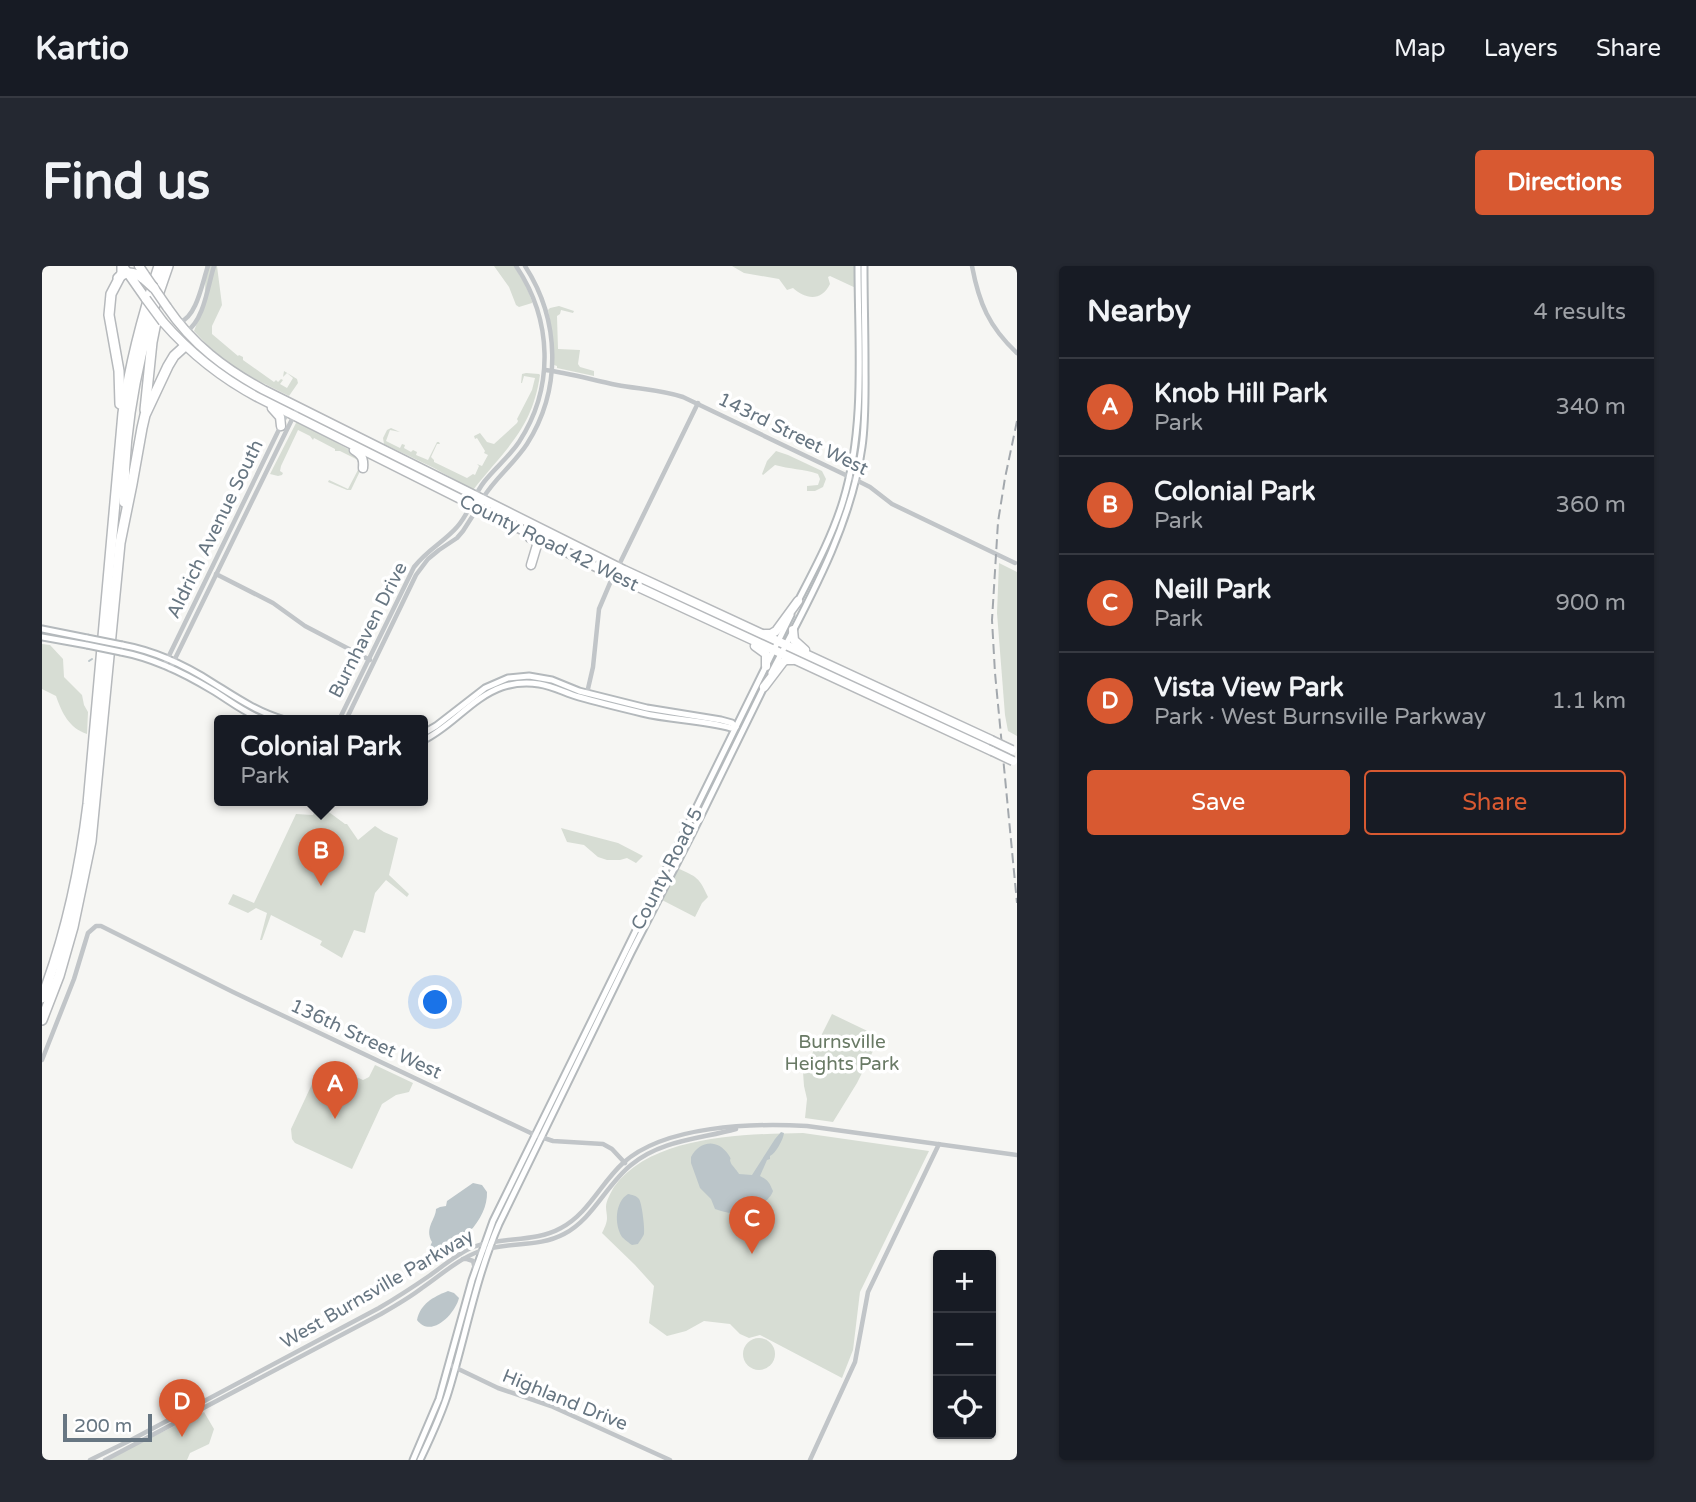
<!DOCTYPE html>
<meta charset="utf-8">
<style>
body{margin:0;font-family:"Varela Round",sans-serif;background:#242831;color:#f1f3f6}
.controls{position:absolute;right:21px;bottom:21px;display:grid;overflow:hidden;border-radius:7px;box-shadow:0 2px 5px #0004}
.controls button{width:63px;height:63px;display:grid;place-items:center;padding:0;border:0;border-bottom:2px solid #363941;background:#171b24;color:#f1f3f6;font:35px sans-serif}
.scale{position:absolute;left:21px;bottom:18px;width:89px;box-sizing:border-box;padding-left:7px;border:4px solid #677682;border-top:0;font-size:19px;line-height:24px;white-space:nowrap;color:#677682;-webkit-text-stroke:5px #fff;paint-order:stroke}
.you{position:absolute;left:394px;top:737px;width:24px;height:24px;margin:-18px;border:5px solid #fff;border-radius:50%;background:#1a73e8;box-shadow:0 0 0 10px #1a73e833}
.badge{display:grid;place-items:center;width:46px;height:46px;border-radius:50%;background:#d85931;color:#fff;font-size:23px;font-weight:700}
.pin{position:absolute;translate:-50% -58px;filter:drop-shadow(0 2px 4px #0008)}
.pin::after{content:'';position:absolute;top:37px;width:24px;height:21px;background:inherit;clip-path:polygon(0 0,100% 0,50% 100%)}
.popup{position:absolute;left:172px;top:449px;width:214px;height:91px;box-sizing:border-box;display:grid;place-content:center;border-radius:7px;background:#171b24;filter:drop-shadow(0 2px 5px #0005);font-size:23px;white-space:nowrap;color:#9ea1a6}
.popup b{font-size:26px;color:#f1f3f6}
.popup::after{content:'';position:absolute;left:50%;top:100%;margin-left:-14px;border:14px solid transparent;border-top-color:#171b24}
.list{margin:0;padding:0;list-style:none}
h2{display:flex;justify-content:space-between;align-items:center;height:91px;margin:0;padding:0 28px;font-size:30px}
h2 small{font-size:23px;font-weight:400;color:#9ea1a6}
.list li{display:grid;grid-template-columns:46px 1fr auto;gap:21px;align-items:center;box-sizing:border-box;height:98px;padding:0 28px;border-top:2px solid #363941}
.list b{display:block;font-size:26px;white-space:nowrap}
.list p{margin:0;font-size:23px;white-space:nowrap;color:#9ea1a6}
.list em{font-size:23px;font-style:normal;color:#9ea1a6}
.actions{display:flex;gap:14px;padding:21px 28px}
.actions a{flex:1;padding:16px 0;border:2px solid #d85931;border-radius:7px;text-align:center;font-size:24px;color:#d85931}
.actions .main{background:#d85931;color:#fff}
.icon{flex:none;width:38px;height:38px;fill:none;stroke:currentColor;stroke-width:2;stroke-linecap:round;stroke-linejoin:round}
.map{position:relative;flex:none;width:975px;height:1194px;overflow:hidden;border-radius:7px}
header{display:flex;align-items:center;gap:42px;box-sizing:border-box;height:98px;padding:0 35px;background:#171b24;border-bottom:2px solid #363941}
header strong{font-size:33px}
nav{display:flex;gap:38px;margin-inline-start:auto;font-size:24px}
.intro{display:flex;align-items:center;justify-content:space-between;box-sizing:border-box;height:168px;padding:0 42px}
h1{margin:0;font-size:49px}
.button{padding:18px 32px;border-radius:7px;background:#d85931;color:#fff;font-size:24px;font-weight:700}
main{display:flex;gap:42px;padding:0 42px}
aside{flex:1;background:#171b24;border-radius:7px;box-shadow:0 2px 5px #0004}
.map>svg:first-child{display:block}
.green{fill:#d7ddd4}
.water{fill:#bbc5c9}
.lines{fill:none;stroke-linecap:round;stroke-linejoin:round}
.stream{stroke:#bbc5c9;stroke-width:2}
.secondary-casing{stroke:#b4b9bc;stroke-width:9}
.trunk-casing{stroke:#b6b9bc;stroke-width:11}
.motorway-casing{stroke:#b6b9bc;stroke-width:12}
.tertiary{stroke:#c1c5c8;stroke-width:4.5}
.secondary{stroke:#fff;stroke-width:5}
.trunk{stroke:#fff;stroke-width:8}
.motorway{stroke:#fff;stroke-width:9}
.rail{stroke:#a3a8ad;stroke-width:2;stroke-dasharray:10 5;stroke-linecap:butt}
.secondary-bridge-casing{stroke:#b4b9bc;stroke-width:9;stroke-linecap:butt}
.trunk-bridge-casing{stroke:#b6b9bc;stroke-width:11;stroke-linecap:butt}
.motorway-bridge-casing{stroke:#b6b9bc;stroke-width:12;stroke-linecap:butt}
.secondary-bridge{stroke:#fff;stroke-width:5}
.trunk-bridge{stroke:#fff;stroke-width:8}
.motorway-bridge{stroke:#fff;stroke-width:9}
.labels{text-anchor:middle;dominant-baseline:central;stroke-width:7;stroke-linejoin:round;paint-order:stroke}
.street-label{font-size:19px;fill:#677682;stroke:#fff}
.park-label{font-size:19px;fill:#697a65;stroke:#fff}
</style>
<header>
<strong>Kartio</strong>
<nav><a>Map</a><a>Layers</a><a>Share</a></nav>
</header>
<div class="intro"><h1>Find us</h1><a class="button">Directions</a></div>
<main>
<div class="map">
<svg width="975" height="1194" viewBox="0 0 975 1194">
<rect width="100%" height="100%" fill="#f6f6f3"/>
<!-- green -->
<g class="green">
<path d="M 163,0 L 175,0 L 180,39 L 170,60 L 170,68 L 196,90 L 197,89 L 201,91 L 201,94 L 232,116 L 234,114 L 236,116 L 239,113 L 241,114 L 238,118 L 245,122 L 251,112 L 245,107 L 241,111 L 242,105 L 255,113 L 256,117 L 247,130 L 197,105 L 167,81 L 152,65 C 163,39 164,28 163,0 Z"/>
<path d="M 452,0 L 472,0 L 484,20 L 490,35 L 490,37 L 477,41 L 474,39 L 467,21 Z"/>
<path d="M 690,0 L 816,0 L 816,23 L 788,10 L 786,11 L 788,18 C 780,35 764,34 751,22 L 745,24 L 737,13 L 702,7 Z"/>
<path d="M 517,40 L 532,45 L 531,47 L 519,44 L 518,48 L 515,50 L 516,83 L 538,84 L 536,98 L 538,101 L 552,105 L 552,110 L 515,102 L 515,100 L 512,99 L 511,73 L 506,44 L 508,42 Z"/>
<path d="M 484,107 L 497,108 L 498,109 C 490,164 463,183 431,224 L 392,202 L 342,178 L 341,172 L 345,164 L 349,162 L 358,166 L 348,164 L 344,175 L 358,182 L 360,178 L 363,179 L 362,182 L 369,186 L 371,184 L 375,186 L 374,189 L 386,194 L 395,176 L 397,176 L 398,178 L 395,178 L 389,191 L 392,194 L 392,196 L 425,212 L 431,208 L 433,209 L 437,200 L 435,198 L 440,200 L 446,189 L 442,187 L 443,185 L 435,172 L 433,173 L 432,170 L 438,167 L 445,176 L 452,178 L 475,157 L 476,155 L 475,153 L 490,124 L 493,112 L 482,110 L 480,117 L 479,117 L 480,108 Z"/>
<path d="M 255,155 L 317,189 L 319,203 L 309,224 L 305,224 L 286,216 L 287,214 L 306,223 L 317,202 L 316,194 L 298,185 L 293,185 L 293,183 L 272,172 L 271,174 L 268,170 L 256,164 L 239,200 L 238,205 L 241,207 L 240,209 L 236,210 L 228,208 Z"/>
<path d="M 734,185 L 746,189 L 780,205 L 784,213 L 781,221 L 773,225 L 765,225 L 765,220 L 776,219 L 778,213 L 776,208 C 762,203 747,203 733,199 L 721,209 L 720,208 L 725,195 Z"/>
<path d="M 957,297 L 975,306 L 975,470 L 966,465 L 963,449 L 955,347 Z"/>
<path d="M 0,378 L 8,379 L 21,393 L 22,411 L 40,429 L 42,439 L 46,446 L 45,468 C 27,462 20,447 14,430 L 0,423 Z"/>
<path d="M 276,538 L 303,558 L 305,558 L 316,574 L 333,560 L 342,566 L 356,572 L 347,609 L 367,628 L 365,631 L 344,614 L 333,627 L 323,667 L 312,664 L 300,692 L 278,679 L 280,675 L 229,649 L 220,674 L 218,674 L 225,647 L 214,642 L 206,647 L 186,638 L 191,628 L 212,637 L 254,548 L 271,549 Z"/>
<path d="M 519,562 L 576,577 L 601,590 L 594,597 L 585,592 L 578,594 L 565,594 L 556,591 L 542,579 L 525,576 Z"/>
<path d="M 635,602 C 655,611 657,611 666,631 L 660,637 L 653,651 L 620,634 Z"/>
<path d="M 790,748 L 838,771 L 815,817 L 791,856 L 763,852 L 765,833 L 762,820 L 761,806 Z"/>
<path d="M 284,797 L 321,814 L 327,811 L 333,799 L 371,817 L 367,826 L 354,829 L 340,838 L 310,903 L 253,877 L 250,873 L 249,863 L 278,801 Z"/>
<path d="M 761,867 L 887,885 L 818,1026 L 811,1084 L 800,1112 L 718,1069 L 707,1072 L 698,1068 L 688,1058 L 662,1055 L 644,1065 L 625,1070 L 607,1057 L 612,1020 L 593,999 L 560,967 C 562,963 565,957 565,952 C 565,948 564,945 564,941 C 564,935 569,926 572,921 C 609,869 703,868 761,867 Z"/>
<circle cx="717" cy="1088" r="16"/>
<path d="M 162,1146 L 172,1163 L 167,1178 L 148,1187 L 145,1194 L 62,1194 Z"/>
</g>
<!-- water -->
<g class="water">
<path d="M 739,866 L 742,867 C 741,874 734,887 728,890 L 728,893 L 725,894 L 718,910 C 726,914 727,916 731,925 C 727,938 704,947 691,947 C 685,947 679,945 673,943 L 669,933 L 658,922 L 649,897 L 649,891 C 657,875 675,872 686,888 C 692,897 685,889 690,899 C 691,900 696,906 697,908 L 710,909 L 733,873 Z"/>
<path d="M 431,917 L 440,919 L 445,926 C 446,954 416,983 390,987 L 387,983 L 390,976 C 382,962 394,953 394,943 L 398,941 L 404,940 L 405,935 Z"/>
<path d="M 586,928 C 590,929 594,929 597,933 C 600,937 603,963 602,968 C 601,971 597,976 596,978 L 590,979 C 587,977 582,973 580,971 C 572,958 573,936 586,928 Z"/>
<path d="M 406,1025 L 412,1027 L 417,1032 C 413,1048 389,1073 375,1054 C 378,1038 391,1031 406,1025 Z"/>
</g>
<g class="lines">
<!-- stream -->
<path class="stream" d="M 47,395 L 50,393"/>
<!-- secondary casing -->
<g class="secondary-casing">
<g id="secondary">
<path d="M 755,337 C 772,304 790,271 801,235 C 824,160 816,77 816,0"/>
<path d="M 0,363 L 45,372"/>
<path d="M 0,371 L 45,379"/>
<path d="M 80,379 C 113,385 143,399 171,417 C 195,432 215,446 243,454"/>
<path d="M 79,386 C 111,392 142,407 170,424 C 187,434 202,447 222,454"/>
<path d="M 729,407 C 766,336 809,261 820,181 C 824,153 823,124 823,96 C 823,64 822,32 822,0"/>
<path d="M 380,468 L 394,460 L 443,422 L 466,412 L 487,410 L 510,414 L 537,425 L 605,442 L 679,454 L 690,457 L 694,461"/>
<path d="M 380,475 C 410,461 429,432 460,421 C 472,417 484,416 497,418 C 511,420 523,427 537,431 C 558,437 579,442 600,447 C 629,454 660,454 689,462 L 693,461"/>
<path d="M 371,1194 L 397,1133 L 430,1014 L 451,955 L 749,349"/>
<path d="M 378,1194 C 389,1171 400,1148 407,1124 C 424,1068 434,1011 457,958 L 589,687 L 651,566 L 723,419"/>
</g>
</g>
<!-- trunk casing -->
<g class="trunk-casing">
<g id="trunk">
<path d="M 97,0 L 103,9"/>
<path d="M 83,3 L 104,33"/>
<path d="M 125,41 C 150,78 183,103 222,124 L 582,304 L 949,474"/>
<path d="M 121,56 C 149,88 179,112 217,132 L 566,307 L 950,485"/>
<path d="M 230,142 L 238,151 L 239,160"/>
<path d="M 312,184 C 320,189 322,193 321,202"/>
<path d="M 488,272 L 493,274 L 495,279 L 489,299"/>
<path d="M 751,364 L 752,374 L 763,384"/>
<path d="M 723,368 L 729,368 L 734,365 L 756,335"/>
<path d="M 713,380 L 724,388 L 724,400"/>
<path d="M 722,421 L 741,396 L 744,394 L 751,394"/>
</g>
</g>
<!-- motorway casing -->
<g class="motorway-casing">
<g id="motorway">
<path d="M 76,12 C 85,4 93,6 102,13"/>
<path d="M 78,138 L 77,105 L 67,49 L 69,28 L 80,7 L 80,0"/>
<path d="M 103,144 L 110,76 L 115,51"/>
<path d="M 82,236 C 81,156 99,74 126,0"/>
<path d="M 0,732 C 24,669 38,604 46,538 L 81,147 C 88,97 101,48 117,0"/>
<path d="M 0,754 L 17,710 L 31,661 L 49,575 L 78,277 L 90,218 L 100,162 L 103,149 L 126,100 L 132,90 L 143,80"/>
</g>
</g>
<!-- tertiary -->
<g class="tertiary">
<path d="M 930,0 C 937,37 947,61 975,87"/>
<path d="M 138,56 C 155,50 160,17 166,0"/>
<path d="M 144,66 C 162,55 166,19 172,0"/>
<path d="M 503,104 C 528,107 550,114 575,119 C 597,123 619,124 641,131 L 814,214 L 828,221 L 850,238 L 973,297"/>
<path d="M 441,232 C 453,212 472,198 485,178 C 520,123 518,54 483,0"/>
<path d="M 575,303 L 656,137"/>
<path d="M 174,308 L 231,337 L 263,360 L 328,394"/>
<path d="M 122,400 L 246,145"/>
<path d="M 128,403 L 256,141"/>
<path d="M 545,427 L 551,401 L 557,343 L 571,310"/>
<path d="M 297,454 L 372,301 C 386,283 402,276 415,261 C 427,248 431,230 442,216 C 453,202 467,191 477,176 C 513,121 510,53 474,0"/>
<path d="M 304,454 L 374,309 L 386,293 L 397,284 L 415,272 L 421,265 L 435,243"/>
<path d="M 0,794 L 32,713 L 46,667 L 54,660 L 59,660 L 191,726 L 493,869 L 511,875 L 561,878 L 570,883 L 583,897"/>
<path d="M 421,993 L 425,993 L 431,995 L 433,1003"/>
<path d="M 408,1099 L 456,1122 L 509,1140 L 628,1194"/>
<path d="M 48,1194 L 89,1174 L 337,1042 C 354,1032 371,1021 387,1010 C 401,1000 415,988 431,981 C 460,970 492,977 519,962 C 546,948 559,917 581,897 C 623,859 711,857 765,860 L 975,889"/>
<path d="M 63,1194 L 339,1048 C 353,1040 367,1032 380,1022 C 399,1009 416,993 438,985 C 466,975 496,982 522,968 C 551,953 564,919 589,899 C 619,874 658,873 694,863"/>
<path d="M 768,1194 L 813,1096 L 826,1026 L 897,878"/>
</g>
<!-- secondary -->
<use href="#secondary" class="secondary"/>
<!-- trunk -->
<use href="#trunk" class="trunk"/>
<!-- motorway -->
<use href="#motorway" class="motorway"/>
<!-- rail -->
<path class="rail" d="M 975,155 L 963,212 L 956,256 L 950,354 L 953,407 L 975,637"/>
<!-- secondary-bridge casing -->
<g class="secondary-bridge-casing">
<g id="secondary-bridge">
<path d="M 45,372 L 80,379"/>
<path d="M 45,379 L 79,386"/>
</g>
</g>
<!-- trunk-bridge casing -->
<g class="trunk-bridge-casing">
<g id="trunk-bridge">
<path d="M 103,9 L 125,41"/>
<path d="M 104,33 L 121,56"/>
<path d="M 949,474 L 970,484"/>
<path d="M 950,485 L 971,495"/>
</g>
</g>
<!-- motorway-bridge casing -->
<g class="motorway-bridge-casing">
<path id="motorway-bridge" d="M 102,13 L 112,22"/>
</g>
<!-- secondary-bridge -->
<use href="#secondary-bridge" class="secondary-bridge"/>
<!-- trunk-bridge -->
<use href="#trunk-bridge" class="trunk-bridge"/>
<!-- motorway-bridge -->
<use href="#motorway-bridge" class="motorway-bridge"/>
</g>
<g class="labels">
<!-- street labels -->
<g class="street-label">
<text transform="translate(751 168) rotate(26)">143rd Street West</text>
<text transform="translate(173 263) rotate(-64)">Aldrich Avenue South</text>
<text transform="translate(507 277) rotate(26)">County Road 42 West</text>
<text transform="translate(326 364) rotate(-63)">Burnhaven Drive</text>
<text transform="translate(625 603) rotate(-63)">County Road 5</text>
<text transform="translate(324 773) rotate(25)">136th Street West</text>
<text transform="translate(335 1023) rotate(-30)">West Burnsville Parkway</text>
<text transform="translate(523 1134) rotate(22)">Highland Drive</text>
</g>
<!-- park labels -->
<g class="park-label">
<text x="800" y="776">Burnsville<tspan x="800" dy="22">Heights Park</tspan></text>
</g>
</g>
</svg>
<div class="controls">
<button>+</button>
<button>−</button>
<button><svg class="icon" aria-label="locate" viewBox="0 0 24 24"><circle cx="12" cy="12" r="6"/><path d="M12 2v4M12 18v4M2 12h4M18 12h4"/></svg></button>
</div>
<div class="scale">200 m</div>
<div class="you"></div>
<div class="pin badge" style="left:293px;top:853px">A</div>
<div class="pin badge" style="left:279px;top:620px">B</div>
<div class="popup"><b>Colonial Park</b>Park</div>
<div class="pin badge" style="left:710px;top:988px">C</div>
<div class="pin badge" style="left:140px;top:1171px">D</div>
</div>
<aside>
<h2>Nearby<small>4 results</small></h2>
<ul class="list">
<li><span class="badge">A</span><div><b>Knob Hill Park</b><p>Park</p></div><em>340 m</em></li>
<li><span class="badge">B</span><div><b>Colonial Park</b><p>Park</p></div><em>360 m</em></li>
<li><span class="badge">C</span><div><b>Neill Park</b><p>Park</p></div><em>900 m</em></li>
<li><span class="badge">D</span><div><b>Vista View Park</b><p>Park · West Burnsville Parkway</p></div><em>1.1 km</em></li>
</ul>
<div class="actions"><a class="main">Save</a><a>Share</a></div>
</aside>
</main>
